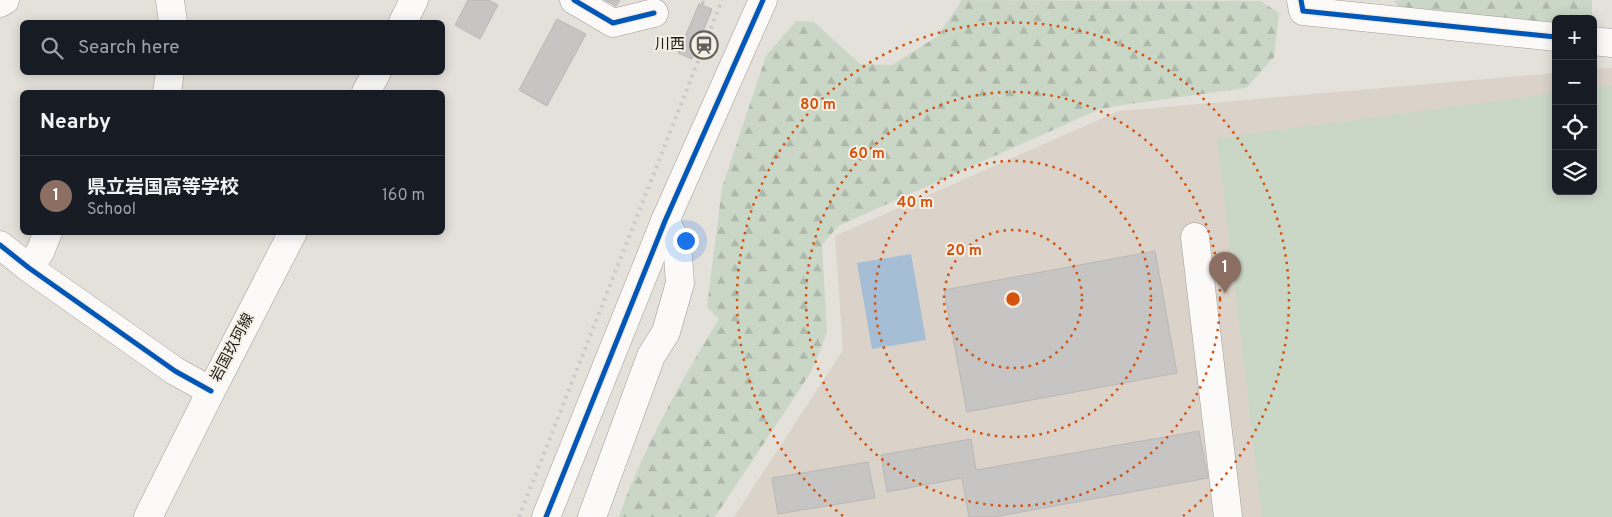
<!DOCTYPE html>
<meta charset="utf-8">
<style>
body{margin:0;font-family:Overpass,"Noto Sans JP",sans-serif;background:#20242c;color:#f1f3f6}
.controls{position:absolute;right:15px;top:15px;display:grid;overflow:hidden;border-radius:8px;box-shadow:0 2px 12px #0003}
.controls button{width:45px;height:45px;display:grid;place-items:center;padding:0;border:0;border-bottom:1px solid #363941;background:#171b24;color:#f1f3f6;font:25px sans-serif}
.you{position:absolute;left:685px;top:240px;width:18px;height:18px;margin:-12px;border:4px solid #fff;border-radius:50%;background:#1a73e8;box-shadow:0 0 0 8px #1a73e833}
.badge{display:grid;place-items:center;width:32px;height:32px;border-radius:50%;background:#b2b1b1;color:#fff;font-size:16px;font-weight:700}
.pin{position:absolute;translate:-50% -41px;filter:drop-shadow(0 1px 2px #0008)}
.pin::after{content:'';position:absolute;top:26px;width:18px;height:15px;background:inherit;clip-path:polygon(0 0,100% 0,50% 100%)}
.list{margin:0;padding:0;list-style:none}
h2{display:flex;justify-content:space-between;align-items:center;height:65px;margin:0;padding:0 20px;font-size:21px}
h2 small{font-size:16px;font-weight:400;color:#9ea1a6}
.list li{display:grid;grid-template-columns:32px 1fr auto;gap:15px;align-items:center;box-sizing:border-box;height:80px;padding:0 20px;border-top:1px solid #363941}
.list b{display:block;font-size:19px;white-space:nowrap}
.list p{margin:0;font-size:16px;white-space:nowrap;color:#9ea1a6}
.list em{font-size:16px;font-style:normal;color:#9ea1a6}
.icon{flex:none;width:28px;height:28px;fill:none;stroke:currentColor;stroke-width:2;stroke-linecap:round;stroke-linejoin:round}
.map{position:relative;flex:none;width:1612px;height:517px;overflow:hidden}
.search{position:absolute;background:#171b24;box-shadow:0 2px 12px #0003;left:20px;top:20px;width:425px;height:55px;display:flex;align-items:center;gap:12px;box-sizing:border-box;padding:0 18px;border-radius:8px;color:#9ea1a6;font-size:19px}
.panel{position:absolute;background:#171b24;box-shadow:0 2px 12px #0003;left:20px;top:90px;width:425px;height:145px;border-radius:8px}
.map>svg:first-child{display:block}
.built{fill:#dbd3c9}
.green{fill:#cad7c7}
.forest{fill:url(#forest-firs)}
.water{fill:#a6bed5}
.building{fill:#c7c4c4;stroke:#bab7b7}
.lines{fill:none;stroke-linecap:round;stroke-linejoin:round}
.minor-casing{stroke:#9f9c97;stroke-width:29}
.major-casing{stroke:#9f9c97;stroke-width:29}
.path{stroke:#c4c2c0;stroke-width:3;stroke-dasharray:4 4;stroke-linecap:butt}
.minor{stroke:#fbfaf9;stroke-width:28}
.major{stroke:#fbfaf9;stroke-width:28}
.rail{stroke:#cbcac8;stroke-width:4;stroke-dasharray:2.5 5;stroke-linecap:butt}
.cycleway-casing{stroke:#f5eee4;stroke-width:8}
.cycleway{stroke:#0057b8;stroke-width:5}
.ring{fill:none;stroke:#d4530d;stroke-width:2.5;stroke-dasharray:2.5 5}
.labels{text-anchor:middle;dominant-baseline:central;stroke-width:4;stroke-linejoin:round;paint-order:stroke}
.poi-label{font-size:15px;fill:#1f1d19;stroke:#f5eee4;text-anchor:end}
.street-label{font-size:15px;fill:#1f1d19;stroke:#f5eee4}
.centre{fill:#d4530d;stroke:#f5eee4;stroke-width:2.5}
.ring-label{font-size:15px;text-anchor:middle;font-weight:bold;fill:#d4530d;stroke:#f5eee4;stroke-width:4;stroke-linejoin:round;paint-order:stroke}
</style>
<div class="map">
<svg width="1612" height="517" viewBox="0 0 1612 517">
<defs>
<pattern id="forest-firs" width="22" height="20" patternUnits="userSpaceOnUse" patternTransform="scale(1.25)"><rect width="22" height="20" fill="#cad7c7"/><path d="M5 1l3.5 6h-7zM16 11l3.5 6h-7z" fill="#adb8aa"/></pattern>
</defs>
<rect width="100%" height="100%" fill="#e4e0da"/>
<!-- built -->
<path class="built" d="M 1612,68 L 1612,517 L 734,517 L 843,350 L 835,236 L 1119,111 L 1556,73 L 1556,191 L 1593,191 L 1593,69 Z"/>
<!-- green -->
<path class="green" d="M 1612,85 L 1612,517 L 1262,517 L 1217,138 L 1556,93 L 1556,191 L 1593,191 L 1593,88 Z"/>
<!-- forest -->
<g class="forest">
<path d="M 962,0 L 1260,1 L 1279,13 L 1274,57 L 1246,88 L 1130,104 L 1100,109 L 838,226 L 822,245 L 827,333 L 811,372 L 715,517 L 619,517 C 625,497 634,479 642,460 C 665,410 690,366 719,319 L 707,307 L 722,188 L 766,56 L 796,21 L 814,22 L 860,64 L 892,65 L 938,36 Z"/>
<path d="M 1404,0 L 1592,0 L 1592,19 L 1556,19 L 1556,29 L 1403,13 L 1394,1 Z"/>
</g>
<!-- water -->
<path class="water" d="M 911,254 L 926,340 L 872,349 L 857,263 Z"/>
<!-- building -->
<g class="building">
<path d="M 468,0 L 488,0 L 498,5 L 480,39 L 455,25 Z"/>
<path d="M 605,0 L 620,0 L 616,6 Z"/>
<path d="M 699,4 L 712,9 L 692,59 L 678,53 Z"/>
<path d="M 557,19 L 586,34 L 547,106 L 519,90 Z"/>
<path d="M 1155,251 L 1177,373 L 967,412 L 944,290 Z"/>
<path d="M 1199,431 L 1208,478 L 994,517 L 969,517 L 962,478 L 887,492 L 881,455 L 971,439 L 976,470 Z"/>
<path d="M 868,462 L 875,498 L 778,514 L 772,478 Z"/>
</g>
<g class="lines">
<!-- minor casing -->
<g class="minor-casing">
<g id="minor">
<path d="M 170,0 L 173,22"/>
<path d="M 574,0 L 613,23 L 654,13"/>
<path d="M 1301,0 L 1303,11 L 1556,37"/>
<path d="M 0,3 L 5,0"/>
<path d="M 1593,41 L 1612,43"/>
<path d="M 167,92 L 170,72"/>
<path d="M 1195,237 L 1228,517"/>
<path d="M 0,245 L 29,268 L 175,371 L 211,391"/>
<path d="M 29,268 L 40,252 L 48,232"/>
<path d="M 546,517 L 665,221 L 763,0"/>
<path d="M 592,517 L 651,356 L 666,332 L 680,283 L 677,243 L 665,221"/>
</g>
</g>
<!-- major casing -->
<g class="major-casing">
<g id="major">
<path d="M 403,22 L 414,0"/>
<path d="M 366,92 L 377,72"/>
<path d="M 148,517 L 211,391 L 293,232"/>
</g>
</g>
<!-- path -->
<path class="path" d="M 702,5 L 704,0"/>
<!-- minor -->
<use href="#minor" class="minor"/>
<!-- major -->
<use href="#major" class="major"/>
<!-- rail -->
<path class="rail" d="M 519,517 L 722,0"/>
<!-- cycleway casing -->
<g class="cycleway-casing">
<g id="cycleway">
<path d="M 574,0 L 613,23 L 654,13"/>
<path d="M 1301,0 L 1303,11 L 1556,37"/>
<path d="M 0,245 L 29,268 L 175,371 L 211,391"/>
<path d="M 546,517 L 665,221 L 763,0"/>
</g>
</g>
<!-- cycleway -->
<use href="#cycleway" class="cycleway"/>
</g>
<!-- distance rings -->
<g class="ring">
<circle cx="1013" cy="299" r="69"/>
<circle cx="1013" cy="299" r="138"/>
<circle cx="1013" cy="299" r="207"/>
<path d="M843 516A276 276 0 1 1 1183 516"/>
</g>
<!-- icons -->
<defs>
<g id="station-ring" transform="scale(1.4375)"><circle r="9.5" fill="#f5eee4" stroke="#64615d" stroke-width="1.5"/><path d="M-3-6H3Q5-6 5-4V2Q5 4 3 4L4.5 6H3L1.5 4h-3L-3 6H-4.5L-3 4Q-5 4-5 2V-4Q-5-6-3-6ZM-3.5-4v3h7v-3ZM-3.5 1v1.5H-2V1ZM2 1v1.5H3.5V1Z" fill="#64615d"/></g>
</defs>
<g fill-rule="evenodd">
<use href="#station-ring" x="704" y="45"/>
</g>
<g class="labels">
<!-- poi labels -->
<g class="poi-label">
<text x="685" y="45">川西</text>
</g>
<!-- street labels -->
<g class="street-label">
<text transform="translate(233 348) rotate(-62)">岩国玖珂線</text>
</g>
</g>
<circle cx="1013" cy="299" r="8" class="centre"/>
<g class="ring-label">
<text x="818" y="109">80 m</text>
<text x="867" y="158">60 m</text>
<text x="915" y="207">40 m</text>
<text x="964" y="255">20 m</text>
</g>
</svg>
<div class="controls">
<button>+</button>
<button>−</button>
<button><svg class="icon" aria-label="locate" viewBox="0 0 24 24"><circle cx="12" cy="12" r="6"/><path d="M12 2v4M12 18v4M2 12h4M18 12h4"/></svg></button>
<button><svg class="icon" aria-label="layers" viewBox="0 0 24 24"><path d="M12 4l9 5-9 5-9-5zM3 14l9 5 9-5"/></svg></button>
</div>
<div class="you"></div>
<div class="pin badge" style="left:1225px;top:293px;background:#8d6e63">1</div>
<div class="search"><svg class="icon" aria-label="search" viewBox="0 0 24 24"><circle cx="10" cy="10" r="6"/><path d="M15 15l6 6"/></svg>Search here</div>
<section class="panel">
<h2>Nearby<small></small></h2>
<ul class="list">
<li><span class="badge" style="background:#8d6e63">1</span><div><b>県立岩国高等学校</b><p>School</p></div><em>160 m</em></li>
</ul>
</section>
</div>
